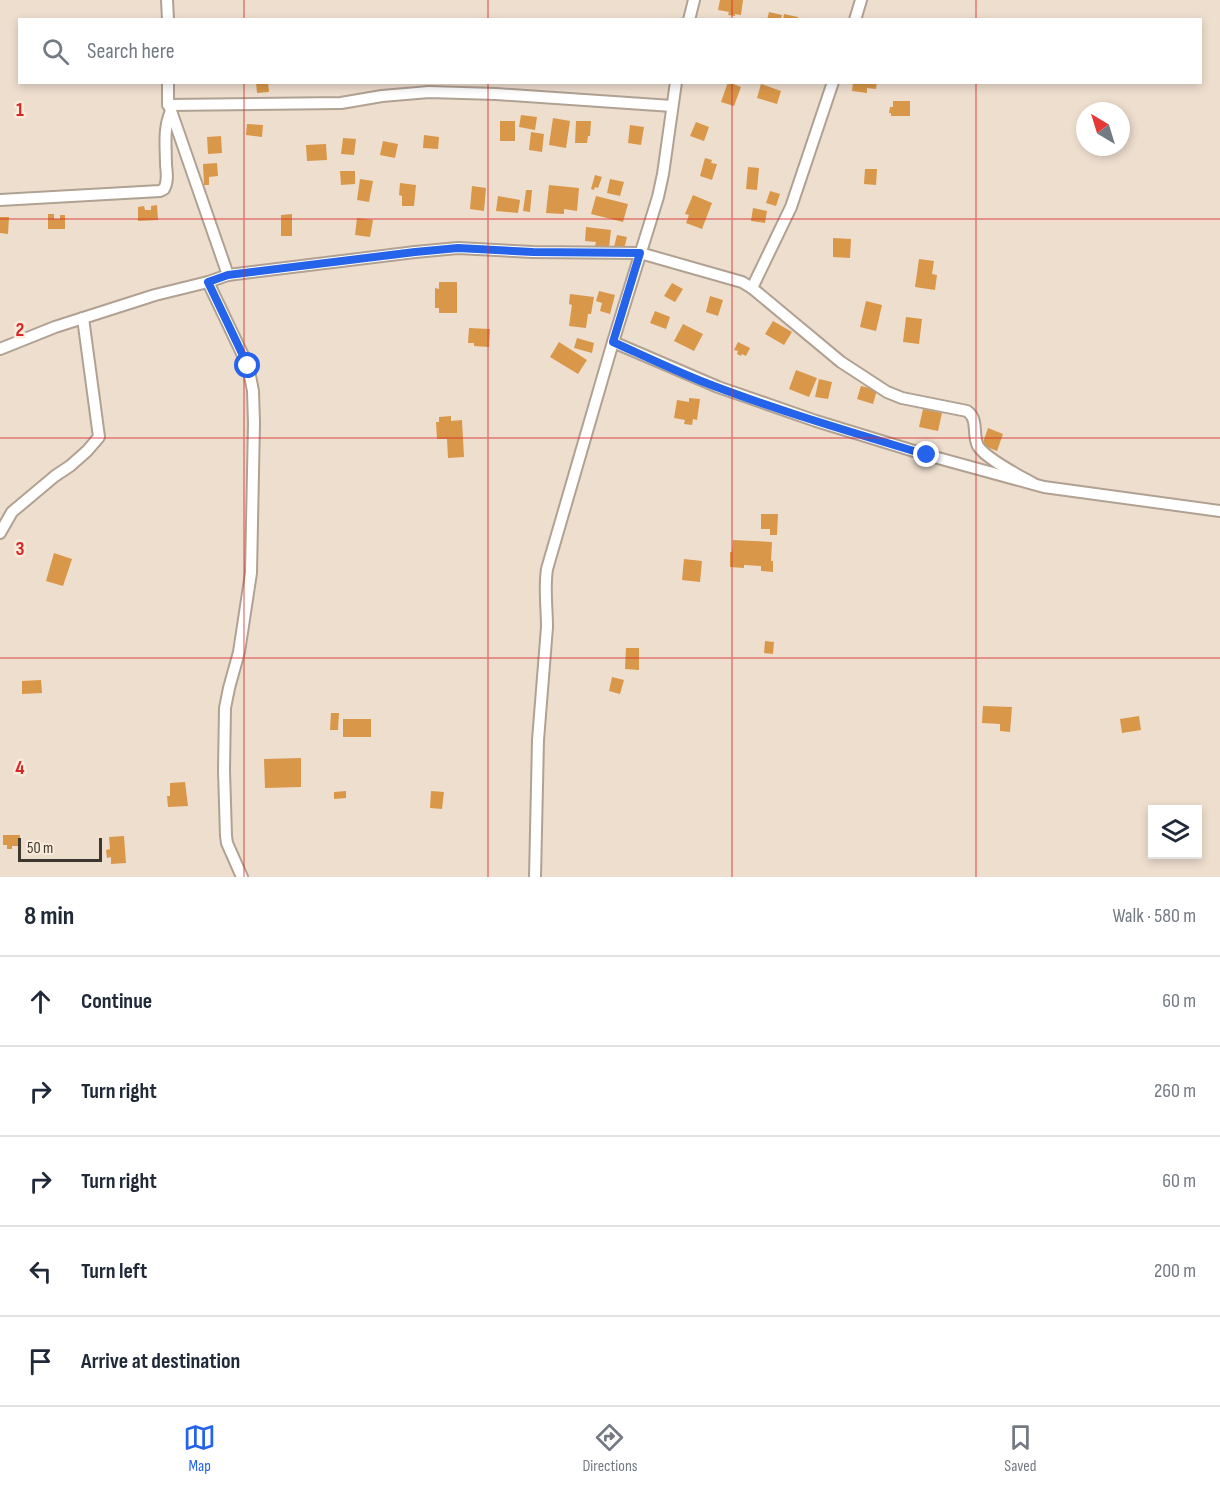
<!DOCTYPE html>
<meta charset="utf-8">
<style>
body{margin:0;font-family:"Sofia Sans Condensed",sans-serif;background:#f6f6f7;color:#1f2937}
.controls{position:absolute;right:18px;bottom:18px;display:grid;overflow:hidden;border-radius:0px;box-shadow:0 3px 9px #0003}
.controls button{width:54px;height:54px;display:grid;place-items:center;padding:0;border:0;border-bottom:2px solid #e0e1e3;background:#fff;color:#1f2937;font:30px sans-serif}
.compass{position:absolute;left:1076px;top:102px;width:54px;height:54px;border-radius:50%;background:#fff;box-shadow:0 3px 9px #0003;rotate:322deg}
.scale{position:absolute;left:18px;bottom:15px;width:84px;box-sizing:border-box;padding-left:6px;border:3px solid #3d3730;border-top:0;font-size:16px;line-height:21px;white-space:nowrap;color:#3d3730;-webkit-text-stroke:4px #fbebdb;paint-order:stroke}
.stop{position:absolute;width:18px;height:18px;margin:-14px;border:4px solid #2563eb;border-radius:50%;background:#fff}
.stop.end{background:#2563eb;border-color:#fff;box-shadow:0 2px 6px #0008}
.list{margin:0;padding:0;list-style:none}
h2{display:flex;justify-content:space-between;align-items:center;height:78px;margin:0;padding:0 24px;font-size:26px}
h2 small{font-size:20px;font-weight:400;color:#747a83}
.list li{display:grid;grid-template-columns:39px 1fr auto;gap:18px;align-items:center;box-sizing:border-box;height:90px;padding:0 24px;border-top:2px solid #e0e1e3}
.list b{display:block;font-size:22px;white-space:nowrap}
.list em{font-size:20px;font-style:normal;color:#747a83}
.icon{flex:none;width:33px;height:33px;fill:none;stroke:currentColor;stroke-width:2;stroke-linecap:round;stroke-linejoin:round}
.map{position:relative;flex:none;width:1220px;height:877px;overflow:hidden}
.search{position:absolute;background:#fff;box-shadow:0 3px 9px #0003;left:18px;right:18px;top:18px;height:66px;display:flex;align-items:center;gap:15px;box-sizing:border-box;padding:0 21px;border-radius:0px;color:#747a83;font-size:22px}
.sheet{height:528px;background:#fff}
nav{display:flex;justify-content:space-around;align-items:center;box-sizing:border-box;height:84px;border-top:2px solid #e0e1e3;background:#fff;font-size:16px;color:#747a83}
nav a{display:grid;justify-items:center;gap:3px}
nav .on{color:#2563eb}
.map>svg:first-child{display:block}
.building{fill:#d99749}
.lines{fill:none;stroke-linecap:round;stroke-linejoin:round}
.minor-casing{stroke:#b0a192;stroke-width:14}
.minor{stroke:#fff;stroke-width:10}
.route{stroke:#2563eb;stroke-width:8}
.grid{fill:none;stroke:#d62828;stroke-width:1.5;stroke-opacity:0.55}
.grid-label{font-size:20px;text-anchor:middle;font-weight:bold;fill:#d62828;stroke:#fbebdb;stroke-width:5;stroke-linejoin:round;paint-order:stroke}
</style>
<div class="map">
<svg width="1220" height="877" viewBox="0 0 1220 877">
<rect width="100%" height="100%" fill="#eedece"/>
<!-- building -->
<g class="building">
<path d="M 720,0 L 743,0 L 741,15 L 735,14 L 735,16 L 728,15 L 729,12 L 718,10 Z"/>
<path d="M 769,12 L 782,15 L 781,20 L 767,20 Z"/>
<path d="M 784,14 L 798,17 L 797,20 L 783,20 Z"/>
<path d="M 256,82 L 268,82 L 269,92 L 257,93 Z"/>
<path d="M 728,82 L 741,87 L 734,106 L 721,102 Z"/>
<path d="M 853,82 L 877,82 L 876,89 L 867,88 L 867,93 L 852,91 Z"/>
<path d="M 761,84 L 781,91 L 777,104 L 757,98 Z"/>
<path d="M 893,101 L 910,101 L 910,116 L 891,116 L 891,113 L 889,113 L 890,107 L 893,107 Z"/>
<path d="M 521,115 L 537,117 L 535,130 L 519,127 Z"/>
<path d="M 553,118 L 570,121 L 566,148 L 549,145 Z"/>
<rect x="500" y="121" width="15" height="20"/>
<path d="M 576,121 L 591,121 L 590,136 L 588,136 L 587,143 L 575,143 Z"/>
<path d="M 696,122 L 709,127 L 704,141 L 690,136 Z"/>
<path d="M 247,124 L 263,125 L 262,137 L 246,135 Z"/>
<path d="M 630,125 L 644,127 L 641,145 L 628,143 Z"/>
<path d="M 531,132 L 544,134 L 542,152 L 529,150 Z"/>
<path d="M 424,135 L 439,137 L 438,149 L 423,148 Z"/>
<path d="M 221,136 L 222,153 L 208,154 L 207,137 Z"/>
<path d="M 343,138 L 356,139 L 354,155 L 341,154 Z"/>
<path d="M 383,141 L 398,144 L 395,158 L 380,155 Z"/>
<path d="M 326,144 L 327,160 L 307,161 L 306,145 Z"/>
<path d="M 705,158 L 712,160 L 711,163 L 717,164 L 712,180 L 700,176 Z"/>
<path d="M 217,163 L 218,176 L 209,177 L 209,185 L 204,185 L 203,164 Z"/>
<path d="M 748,167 L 759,168 L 757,190 L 746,189 Z"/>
<path d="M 865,169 L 877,169 L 876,185 L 864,184 Z"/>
<path d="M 340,171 L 355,171 L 355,184 L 341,185 Z"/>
<path d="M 595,175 L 602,177 L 598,188 L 595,187 L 594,190 L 591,189 Z"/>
<path d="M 360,179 L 373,181 L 369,202 L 357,200 Z"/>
<path d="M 610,179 L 624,182 L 620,196 L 607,193 Z"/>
<path d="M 400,183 L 416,185 L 414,206 L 402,206 L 402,196 L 399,195 Z"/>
<path d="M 549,185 L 579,188 L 577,211 L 564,209 L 564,214 L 546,213 Z"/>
<path d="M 472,186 L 486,188 L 484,211 L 470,209 Z"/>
<path d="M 526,190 L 532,190 L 530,212 L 523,211 Z"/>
<path d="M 770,191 L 780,194 L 776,206 L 766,203 Z"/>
<path d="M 693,195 L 712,203 L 702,229 L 686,223 L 689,215 L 685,214 Z"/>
<path d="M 498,196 L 520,200 L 518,213 L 496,211 Z"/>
<path d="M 596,196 L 628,204 L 623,222 L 591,214 Z"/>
<path d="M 157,205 L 158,220 L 138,221 L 138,207 L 144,206 L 145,210 L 151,210 L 151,206 Z"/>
<path d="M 753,208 L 767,211 L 765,223 L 751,221 Z"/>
<path d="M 48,214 L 54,214 L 54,219 L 60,219 L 60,215 L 65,215 L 65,229 L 48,229 Z"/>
<path d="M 292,214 L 292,236 L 281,236 L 281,215 Z"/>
<path d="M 0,217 L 9,217 L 8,234 L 0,233 Z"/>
<path d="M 357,218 L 373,220 L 370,237 L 355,235 Z"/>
<path d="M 586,227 L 611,230 L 609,248 L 595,246 L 596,242 L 585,241 Z"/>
<path d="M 617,235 L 627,237 L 623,253 L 613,251 Z"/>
<path d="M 833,238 L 851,239 L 850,258 L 833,257 Z"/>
<path d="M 919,259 L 934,261 L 932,274 L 937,275 L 935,290 L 915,287 Z"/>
<path d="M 439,282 L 457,282 L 457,313 L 439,313 L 439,308 L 435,308 L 435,288 L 439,289 Z"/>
<path d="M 672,283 L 683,289 L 675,302 L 664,296 Z"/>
<path d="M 599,291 L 615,295 L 610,314 L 600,311 L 602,303 L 596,301 Z"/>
<path d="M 570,294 L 594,297 L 591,314 L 588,314 L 586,328 L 569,326 L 572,305 L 569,304 Z"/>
<path d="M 710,296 L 723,300 L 718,316 L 706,312 Z"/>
<path d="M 866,301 L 882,305 L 876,331 L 860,327 Z"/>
<path d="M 655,311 L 670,317 L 666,329 L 650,323 Z"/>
<path d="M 906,317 L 922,319 L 919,344 L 903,342 Z"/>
<path d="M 773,321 L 792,332 L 784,345 L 765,334 Z"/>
<path d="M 683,324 L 703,334 L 694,351 L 674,341 Z"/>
<path d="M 469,328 L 490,329 L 489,347 L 474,346 L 474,343 L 468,343 Z"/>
<path d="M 577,338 L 594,343 L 592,353 L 574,348 Z"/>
<path d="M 559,342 L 587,360 L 578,374 L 550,357 Z"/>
<path d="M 738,342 L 750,348 L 746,356 L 742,354 L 741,356 L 737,354 L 738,351 L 734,350 Z"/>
<path d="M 796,370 L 817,378 L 809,397 L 789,389 Z"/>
<path d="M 819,379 L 832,382 L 828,399 L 815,397 Z"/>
<path d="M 861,386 L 877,390 L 873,404 L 857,399 Z"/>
<path d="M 689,398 L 700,399 L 697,420 L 693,419 L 692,425 L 684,424 L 685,420 L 674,418 L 677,400 L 689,402 Z"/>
<path d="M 923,409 L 942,413 L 938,431 L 919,427 Z"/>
<path d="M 451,416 L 451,421 L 462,420 L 464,457 L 448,458 L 447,439 L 437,439 L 436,422 L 439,422 L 439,417 Z"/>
<path d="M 988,428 L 1003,434 L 997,451 L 982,445 Z"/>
<path d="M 761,514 L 778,514 L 777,535 L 770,535 L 770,529 L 761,529 Z"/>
<path d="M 733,540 L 772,542 L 771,561 L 773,561 L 773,572 L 761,571 L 761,566 L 744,565 L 744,568 L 730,567 L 730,552 L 732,552 Z"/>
<path d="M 54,553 L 72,559 L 63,586 L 46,581 Z"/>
<path d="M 684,559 L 702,561 L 700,582 L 682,580 Z"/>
<path d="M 765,641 L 774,642 L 773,654 L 764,653 Z"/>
<path d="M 626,648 L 639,648 L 639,670 L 625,669 Z"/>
<path d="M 612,677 L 624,680 L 620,694 L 609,691 Z"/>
<path d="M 41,680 L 42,693 L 22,694 L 22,681 Z"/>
<path d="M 983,706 L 1012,707 L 1010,732 L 1000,731 L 1000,724 L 982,723 Z"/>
<path d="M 331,713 L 339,713 L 338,730 L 330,730 Z"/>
<path d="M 1139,716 L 1141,730 L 1122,733 L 1120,719 Z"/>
<rect x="343" y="719" width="28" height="18"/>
<path d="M 301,758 L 301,787 L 265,788 L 264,759 Z"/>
<path d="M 185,782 L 188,806 L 168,807 L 167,796 L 170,796 L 170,783 Z"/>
<path d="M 346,791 L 346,798 L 334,799 L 334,792 Z"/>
<path d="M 431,791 L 444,792 L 442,809 L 430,808 Z"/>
<path d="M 3,835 L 20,835 L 19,846 L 12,846 L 12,849 L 7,849 L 7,845 L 3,845 Z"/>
<path d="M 124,836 L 126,863 L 111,864 L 111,857 L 107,858 L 106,850 L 110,849 L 109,837 Z"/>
</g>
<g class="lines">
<!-- minor casing -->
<g class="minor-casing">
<g id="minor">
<path d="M 167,0 L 168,20"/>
<path d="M 689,20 L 694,0"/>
<path d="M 855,20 L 861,0"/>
<path d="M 168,82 L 168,105 L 341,103 L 382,96 L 429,92 L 496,94 L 672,106"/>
<path d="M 170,108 L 228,275"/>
<path d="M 0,200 L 160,191 L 164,189 C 168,182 167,173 166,165 C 166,146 163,129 171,111"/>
<path d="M 208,282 L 248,366 L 253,391 L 254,423 L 251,573 L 239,652 L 229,688 L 225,708 L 224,770 L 226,836 L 227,843 L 242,877"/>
<path d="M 752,288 L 791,207 L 833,82"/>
<path d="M 613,342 L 718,387 L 816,421 L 927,455 L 1044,487 L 1220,511"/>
<path d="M 0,349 L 55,327 L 155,295 L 208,282 L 228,275 L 415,252 L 458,248 L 533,252 L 640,253 L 742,282 L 752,288 L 841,362 L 887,392 L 902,398 L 967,411 C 979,419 972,435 978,446 C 986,459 1020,476 1034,484"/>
<path d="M 0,533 L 12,512 L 55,476 L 70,466 L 87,451 L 99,437 L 83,318"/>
<path d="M 535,877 L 538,740 L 547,627 C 547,607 544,589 547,569 L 613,342 L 658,197 L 663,174 L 676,82"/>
</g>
</g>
<!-- minor -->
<use href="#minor" class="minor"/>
</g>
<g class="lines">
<!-- route -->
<path class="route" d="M 248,366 L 208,282 L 228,275 L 415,252 L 458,248 L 533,252 L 640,253 L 613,342 C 642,355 671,369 701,381 C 775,410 851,432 927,455"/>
</g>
<!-- grid -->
<path class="grid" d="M 244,0 L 244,20M 488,0 L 488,20M 732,0 L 732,20M 976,0 L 976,20M 244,82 L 244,877M 488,82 L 488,877M 732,82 L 732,877M 976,82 L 976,877M 0,219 L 1220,219M 0,438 L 1220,438M 0,658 L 1220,658"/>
<g class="grid-label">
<text x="20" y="116">1</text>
<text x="20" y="336">2</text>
<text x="20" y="555">3</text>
<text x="20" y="774">4</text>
</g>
</svg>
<div class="controls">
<button><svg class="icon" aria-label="layers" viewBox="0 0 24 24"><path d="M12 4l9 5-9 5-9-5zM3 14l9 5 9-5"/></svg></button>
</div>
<svg class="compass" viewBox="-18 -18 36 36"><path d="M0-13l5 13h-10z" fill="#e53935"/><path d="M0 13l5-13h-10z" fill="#747a83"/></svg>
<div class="scale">50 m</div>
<div class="stop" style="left:248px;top:366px"></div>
<div class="stop end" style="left:927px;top:455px"></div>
<div class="search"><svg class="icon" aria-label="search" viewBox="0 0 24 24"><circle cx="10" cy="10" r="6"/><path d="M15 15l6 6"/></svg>Search here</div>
</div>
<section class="sheet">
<h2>8 min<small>Walk · 580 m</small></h2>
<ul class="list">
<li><svg class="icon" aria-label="ahead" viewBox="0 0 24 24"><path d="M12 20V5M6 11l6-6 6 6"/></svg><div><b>Continue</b></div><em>60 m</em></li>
<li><svg class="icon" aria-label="right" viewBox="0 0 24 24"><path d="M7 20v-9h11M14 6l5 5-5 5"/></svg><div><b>Turn right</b></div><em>260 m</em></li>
<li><svg class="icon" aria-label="right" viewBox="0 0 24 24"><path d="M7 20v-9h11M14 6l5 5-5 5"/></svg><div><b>Turn right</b></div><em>60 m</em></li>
<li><svg class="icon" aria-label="left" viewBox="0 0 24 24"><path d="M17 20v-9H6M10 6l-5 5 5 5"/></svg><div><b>Turn left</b></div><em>200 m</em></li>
<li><svg class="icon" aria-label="arrive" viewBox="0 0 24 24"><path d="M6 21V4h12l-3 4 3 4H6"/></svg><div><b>Arrive at destination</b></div></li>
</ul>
</section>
<nav>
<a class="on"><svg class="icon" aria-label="map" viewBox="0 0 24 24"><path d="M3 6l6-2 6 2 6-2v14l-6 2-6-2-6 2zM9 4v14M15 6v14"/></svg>Map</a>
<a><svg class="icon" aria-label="directions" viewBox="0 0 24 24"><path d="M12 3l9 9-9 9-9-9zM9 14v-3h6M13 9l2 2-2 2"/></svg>Directions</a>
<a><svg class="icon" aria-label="saved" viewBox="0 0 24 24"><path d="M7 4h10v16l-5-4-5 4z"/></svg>Saved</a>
</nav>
